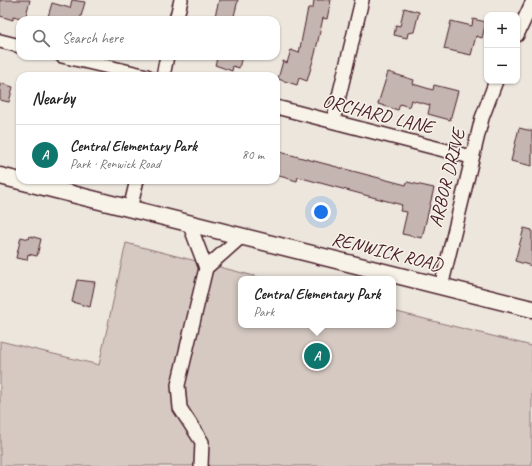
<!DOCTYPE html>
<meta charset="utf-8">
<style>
body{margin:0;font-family:Caveat,sans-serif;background:#f2f2f2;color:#222}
.controls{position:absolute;right:12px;top:12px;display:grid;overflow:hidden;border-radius:8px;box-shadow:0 1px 3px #0004}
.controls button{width:36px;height:36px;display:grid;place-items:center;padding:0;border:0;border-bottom:1px solid #e0e0e0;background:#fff;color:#222;font:20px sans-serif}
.you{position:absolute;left:321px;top:212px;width:14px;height:14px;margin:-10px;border:3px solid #fff;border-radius:50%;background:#1a73e8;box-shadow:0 0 0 6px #1a73e833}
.badge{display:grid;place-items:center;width:26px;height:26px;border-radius:50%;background:#0f766e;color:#fff;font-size:13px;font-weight:700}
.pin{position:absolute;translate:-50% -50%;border:2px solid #fff;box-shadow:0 1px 4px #0006}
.popup{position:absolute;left:238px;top:276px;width:158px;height:52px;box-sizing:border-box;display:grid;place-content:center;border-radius:8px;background:#fff;filter:drop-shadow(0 1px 3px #0005);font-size:13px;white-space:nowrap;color:#767676}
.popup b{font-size:15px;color:#222}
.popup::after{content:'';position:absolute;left:50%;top:100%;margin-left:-8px;border:8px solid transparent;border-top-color:#fff}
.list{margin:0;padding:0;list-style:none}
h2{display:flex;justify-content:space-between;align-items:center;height:52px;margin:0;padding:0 16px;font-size:17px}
h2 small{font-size:13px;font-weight:400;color:#767676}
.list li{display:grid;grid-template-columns:26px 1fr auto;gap:12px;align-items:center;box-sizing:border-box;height:60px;padding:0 16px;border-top:1px solid #e0e0e0}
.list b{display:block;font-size:15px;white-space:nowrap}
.list p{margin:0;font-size:13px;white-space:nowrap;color:#767676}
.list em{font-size:13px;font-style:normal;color:#767676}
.icon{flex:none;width:22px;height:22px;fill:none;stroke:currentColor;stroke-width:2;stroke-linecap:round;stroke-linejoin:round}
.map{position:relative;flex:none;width:532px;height:466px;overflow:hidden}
.search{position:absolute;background:#fff;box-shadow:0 1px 3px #0004;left:16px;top:16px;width:264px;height:44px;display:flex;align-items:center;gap:10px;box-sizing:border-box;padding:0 14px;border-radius:12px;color:#767676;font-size:15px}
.panel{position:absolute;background:#fff;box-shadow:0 1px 3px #0004;left:16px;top:72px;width:264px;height:112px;border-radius:12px}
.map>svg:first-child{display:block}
.green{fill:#d5c9c2;stroke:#907476}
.building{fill:#c4b5b0;stroke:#4a1f2b}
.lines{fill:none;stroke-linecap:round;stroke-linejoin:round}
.minor-casing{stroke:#4a1f2b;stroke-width:16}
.tertiary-casing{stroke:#4a1f2b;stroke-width:19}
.minor{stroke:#f7f3e8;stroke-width:13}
.tertiary{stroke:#f7f3e8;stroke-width:16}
.labels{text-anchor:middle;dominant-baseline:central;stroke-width:3;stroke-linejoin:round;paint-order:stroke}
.street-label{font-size:19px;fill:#4a1f2b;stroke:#f7f3e8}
</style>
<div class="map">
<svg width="532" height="466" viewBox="0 0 532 466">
<rect width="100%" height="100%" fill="#ece6dd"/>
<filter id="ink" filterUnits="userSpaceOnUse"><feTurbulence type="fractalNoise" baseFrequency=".025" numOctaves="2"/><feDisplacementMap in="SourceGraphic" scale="8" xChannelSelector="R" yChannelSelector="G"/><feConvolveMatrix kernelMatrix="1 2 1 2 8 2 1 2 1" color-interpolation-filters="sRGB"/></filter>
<g filter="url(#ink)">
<!-- green -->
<path class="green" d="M 126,243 L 266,279 L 241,279 L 241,325 L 393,325 L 393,311 L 532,346 L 532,466 L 0,466 L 0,341 L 99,365 Z"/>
<!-- building -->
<g class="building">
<path d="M 0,0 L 30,0 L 25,19 L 13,16 L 13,20 L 0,16 Z"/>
<path d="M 72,0 L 85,2 L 80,20 L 47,20 L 52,3 L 70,8 Z"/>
<path d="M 219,0 L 238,0 L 233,20 L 214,20 Z"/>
<path d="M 314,0 L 331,0 L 327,19 L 323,18 L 315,54 L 307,81 L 299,78 L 297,85 L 278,79 L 283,61 L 287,63 L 291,50 L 299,53 L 308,8 L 313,8 Z"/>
<path d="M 404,8 L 419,12 L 414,32 L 408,33 L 407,38 L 394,35 L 396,25 L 400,26 Z"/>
<path d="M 473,19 L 486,22 L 482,38 L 476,36 L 471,55 L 444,49 L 451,21 L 472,26 Z"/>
<path d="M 218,56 L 242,56 L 239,68 L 233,66 L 232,71 L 215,65 Z"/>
<path d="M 388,72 L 414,80 L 413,84 L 433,90 L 434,85 L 458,91 L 450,120 L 428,114 L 430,105 L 411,100 L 409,107 L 400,104 L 398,110 L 378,104 Z"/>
<path d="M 0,83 L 13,87 L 9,102 L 0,100 Z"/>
<path d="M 519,128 L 532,131 L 532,166 L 511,161 Z"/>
<path d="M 276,151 L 406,185 L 407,182 L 434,188 L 422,238 L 402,234 L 407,212 L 400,211 L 402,205 L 298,177 L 297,181 L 276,175 Z"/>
<path d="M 524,228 L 532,230 L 532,266 L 515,261 Z"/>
<path d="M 30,236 L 41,239 L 37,256 L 28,254 L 27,260 L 16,258 L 21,237 L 29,239 Z"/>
<path d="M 77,280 L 95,282 L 90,307 L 72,302 Z"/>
</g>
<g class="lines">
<!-- minor casing -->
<g class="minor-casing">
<g id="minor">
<path d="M 176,20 L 181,0"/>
<path d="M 517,35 L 532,3"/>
<path d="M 0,41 L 20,46"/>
<path d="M 62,56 L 147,76"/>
<path d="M 163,76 L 167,56"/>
<path d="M 276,107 L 471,157"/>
<path d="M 333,121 L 362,0"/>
<path d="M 130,209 L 137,180"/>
<path d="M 189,223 L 206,268 L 178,385 L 180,408 L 202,442 L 201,466"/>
<path d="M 206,268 L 242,236"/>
<path d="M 441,287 L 482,118 L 496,81"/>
</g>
</g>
<!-- tertiary casing -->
<g class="tertiary-casing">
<path id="tertiary" d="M 0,176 L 532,309"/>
</g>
<!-- minor -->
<use href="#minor" class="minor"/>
<!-- tertiary -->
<use href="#tertiary" class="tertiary"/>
</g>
</g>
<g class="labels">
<!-- street labels -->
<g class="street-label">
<text transform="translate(378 114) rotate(14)">ORCHARD LANE</text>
<text transform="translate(447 178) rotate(-76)">ARBOR DRIVE</text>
<text transform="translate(387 252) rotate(14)">RENWICK ROAD</text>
</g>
</g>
</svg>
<div class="controls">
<button>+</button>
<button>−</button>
</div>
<div class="you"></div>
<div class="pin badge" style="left:317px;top:356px">A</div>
<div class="popup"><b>Central Elementary Park</b>Park</div>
<div class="search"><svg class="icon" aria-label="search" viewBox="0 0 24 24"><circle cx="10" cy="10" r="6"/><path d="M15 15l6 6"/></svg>Search here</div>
<section class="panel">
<h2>Nearby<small></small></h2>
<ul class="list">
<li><span class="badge">A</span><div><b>Central Elementary Park</b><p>Park · Renwick Road</p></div><em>80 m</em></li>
</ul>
</section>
</div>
